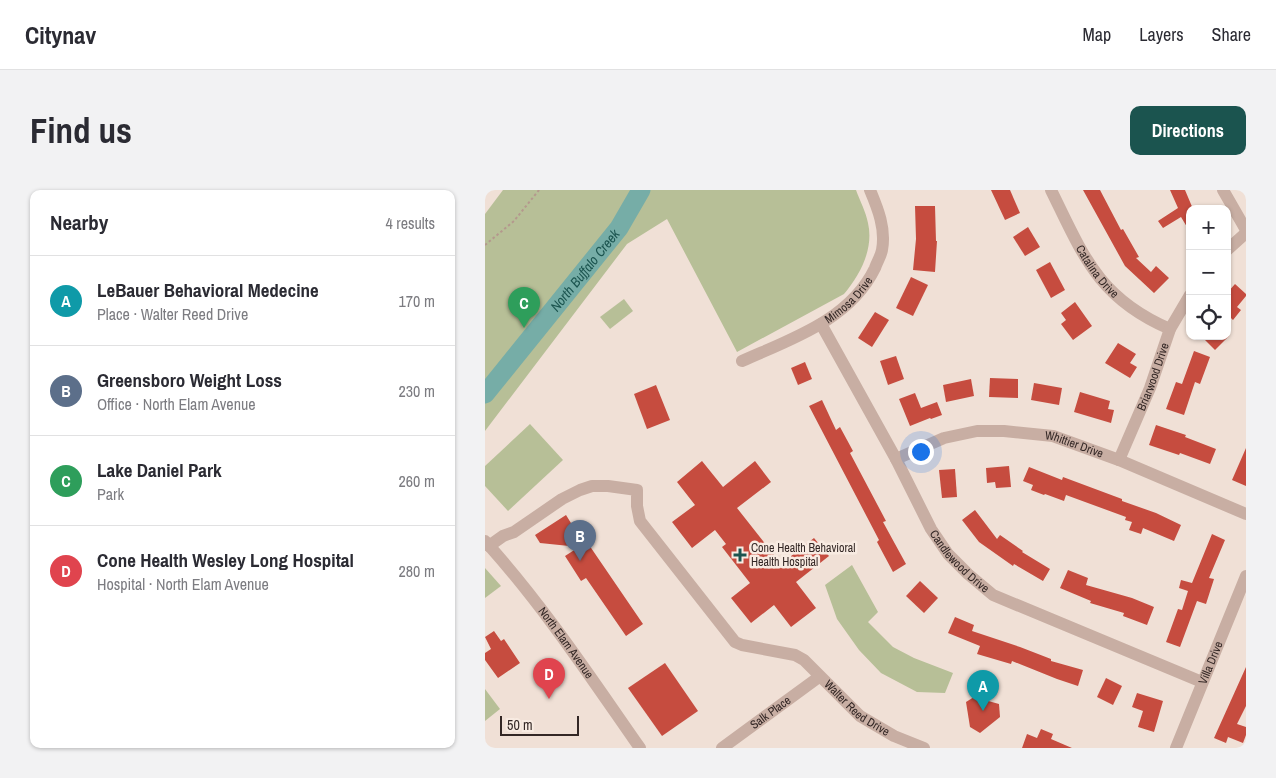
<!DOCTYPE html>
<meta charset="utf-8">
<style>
body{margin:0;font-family:"Archivo Narrow",sans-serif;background:#f2f2f3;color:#2b2b33}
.controls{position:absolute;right:15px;top:15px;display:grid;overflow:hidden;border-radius:10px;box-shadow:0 1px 4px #0004}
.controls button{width:45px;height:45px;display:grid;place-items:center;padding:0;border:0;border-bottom:1px solid #e1e1e2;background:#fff;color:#2b2b33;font:25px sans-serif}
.scale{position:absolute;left:15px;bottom:12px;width:79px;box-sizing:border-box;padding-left:5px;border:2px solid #332725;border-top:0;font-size:14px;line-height:18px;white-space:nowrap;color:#332725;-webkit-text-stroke:4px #f8ebe2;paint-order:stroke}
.you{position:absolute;left:435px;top:261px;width:18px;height:18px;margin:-12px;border:4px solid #fff;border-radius:50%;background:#1a73e8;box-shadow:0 0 0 8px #1a73e833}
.badge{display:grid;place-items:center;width:32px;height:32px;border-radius:50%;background:#1b544f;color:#fff;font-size:16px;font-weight:700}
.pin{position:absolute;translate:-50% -41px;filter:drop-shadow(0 1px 2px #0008)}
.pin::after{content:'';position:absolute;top:26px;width:18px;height:15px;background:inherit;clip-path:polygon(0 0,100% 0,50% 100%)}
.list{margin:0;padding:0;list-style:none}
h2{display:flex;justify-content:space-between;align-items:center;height:65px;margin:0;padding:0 20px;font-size:21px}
h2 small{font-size:16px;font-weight:400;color:#7c7c81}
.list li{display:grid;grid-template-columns:32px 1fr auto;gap:15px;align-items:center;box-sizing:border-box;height:90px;padding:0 20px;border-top:1px solid #e1e1e2}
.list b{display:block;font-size:19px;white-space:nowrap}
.list p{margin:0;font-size:16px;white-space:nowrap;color:#7c7c81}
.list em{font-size:16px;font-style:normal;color:#7c7c81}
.icon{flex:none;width:28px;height:28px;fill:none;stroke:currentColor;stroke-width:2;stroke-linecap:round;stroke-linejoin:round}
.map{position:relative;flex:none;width:761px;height:558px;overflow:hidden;border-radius:10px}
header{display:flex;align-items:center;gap:30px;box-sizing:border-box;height:70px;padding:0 25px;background:#fff;border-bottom:1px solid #e1e1e2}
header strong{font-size:24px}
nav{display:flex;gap:28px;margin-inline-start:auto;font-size:18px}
.intro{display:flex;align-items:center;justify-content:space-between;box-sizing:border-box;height:120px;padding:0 30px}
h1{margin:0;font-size:35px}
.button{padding:12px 22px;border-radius:10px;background:#1b544f;color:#fff;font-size:18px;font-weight:700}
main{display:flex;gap:30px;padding:0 30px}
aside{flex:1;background:#fff;border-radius:10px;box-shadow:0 1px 4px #0004}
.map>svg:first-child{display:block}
.green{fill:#b7bf97}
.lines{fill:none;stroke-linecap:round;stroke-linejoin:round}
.river{stroke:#76ada7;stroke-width:19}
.building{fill:#c64c3f}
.path{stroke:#b4988d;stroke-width:2;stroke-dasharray:2.5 2.5;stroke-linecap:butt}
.minor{stroke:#c8aea3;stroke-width:12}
.poi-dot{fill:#1b544f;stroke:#f8ebe2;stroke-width:2}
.labels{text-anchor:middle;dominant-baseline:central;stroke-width:5;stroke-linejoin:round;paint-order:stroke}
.street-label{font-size:12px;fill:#332725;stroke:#f8ebe2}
.poi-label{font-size:12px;fill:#332725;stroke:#f8ebe2;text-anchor:start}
.water-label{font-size:14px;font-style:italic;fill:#1b544f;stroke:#f8ebe2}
</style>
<header>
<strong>Citynav</strong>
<nav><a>Map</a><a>Layers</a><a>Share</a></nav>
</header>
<div class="intro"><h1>Find us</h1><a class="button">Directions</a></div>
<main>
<aside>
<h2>Nearby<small>4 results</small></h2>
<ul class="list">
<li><span class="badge" style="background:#0f9aa8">A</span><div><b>LeBauer Behavioral Medecine</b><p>Place · Walter Reed Drive</p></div><em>170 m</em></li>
<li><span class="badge" style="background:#5c6f8a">B</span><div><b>Greensboro Weight Loss</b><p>Office · North Elam Avenue</p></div><em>230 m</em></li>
<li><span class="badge" style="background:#2e9e5b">C</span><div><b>Lake Daniel Park</b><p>Park</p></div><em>260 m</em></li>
<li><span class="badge" style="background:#e0444e">D</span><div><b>Cone Health Wesley Long Hospital</b><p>Hospital · North Elam Avenue</p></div><em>280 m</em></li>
</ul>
</aside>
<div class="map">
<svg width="761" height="558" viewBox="0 0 761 558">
<rect width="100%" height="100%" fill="#f0e0d6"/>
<!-- green -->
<g class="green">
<path d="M 18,0 L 371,0 C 375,11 381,22 383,33 C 389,59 375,85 359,104 L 252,162 L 182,29 L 142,54 L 0,241 L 0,24 Z"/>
<path d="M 139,109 L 148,121 L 125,139 L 115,127 Z"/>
<path d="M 45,234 L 78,270 L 23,321 L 0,296 L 0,276 Z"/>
<path d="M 367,375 L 393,422 L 383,432 L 408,457 L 429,468 L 468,483 L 460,503 L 432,502 L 396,483 L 374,460 L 352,429 L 340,395 Z"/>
<path d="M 0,378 L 16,396 L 0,408 Z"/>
<path d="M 0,499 L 15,519 L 0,531 Z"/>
</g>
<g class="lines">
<!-- river -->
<path class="river" id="s1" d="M 0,204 L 134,38 L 156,0"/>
</g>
<!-- building -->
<g class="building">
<path d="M 506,0 L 525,0 L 535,23 L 520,30 Z"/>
<path d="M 598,0 L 615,0 L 636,40 L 638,39 L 654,67 L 651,68 L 666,82 L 671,76 L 684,88 L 669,103 L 640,76 Z"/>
<path d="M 685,0 L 700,0 L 708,19 L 705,19 L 705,42 L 696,27 L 678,38 L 673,31 L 693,18 Z"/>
<path d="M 430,16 L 450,16 L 451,51 L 452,51 L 450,82 L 428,80 L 431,49 Z"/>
<path d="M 543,37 L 555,57 L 540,66 L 528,47 Z"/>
<path d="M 565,72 L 580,100 L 566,108 L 551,80 Z"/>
<path d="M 426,87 L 443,95 L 428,126 L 411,118 Z"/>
<path d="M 750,94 L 761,104 L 761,106 L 752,117 L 756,120 L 748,130 L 742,124 L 742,103 Z"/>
<path d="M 590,112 L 607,136 L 588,150 L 576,134 L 581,130 L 576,123 Z"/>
<path d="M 390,122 L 404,130 L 387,157 L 373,148 Z"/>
<path d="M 716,146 L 744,146 L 730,160 Z"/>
<path d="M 633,153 L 651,164 L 645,173 L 652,177 L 645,188 L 620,173 Z"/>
<path d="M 709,161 L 725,167 L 715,194 L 710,192 L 699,225 L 681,219 L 691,192 L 697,194 Z"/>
<path d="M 411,166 L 419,189 L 403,195 L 395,171 Z"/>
<path d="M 320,172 L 327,189 L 313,195 L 306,178 Z"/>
<path d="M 505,188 L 533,189 L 533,208 L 504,207 Z"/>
<path d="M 486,189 L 489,206 L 461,212 L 458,195 Z"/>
<path d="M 549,193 L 577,198 L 574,215 L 546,210 Z"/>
<path d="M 171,195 L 185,230 L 162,239 L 149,204 Z"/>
<path d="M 595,202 L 625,211 L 623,219 L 629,220 L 626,233 L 589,222 Z"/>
<path d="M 430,203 L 436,218 L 452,212 L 457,225 L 446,229 L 445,228 L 425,236 L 414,209 Z"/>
<path d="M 337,210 L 351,240 L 355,237 L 368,261 L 365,263 L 401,331 L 398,332 L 421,374 L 408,382 L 392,352 L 394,350 L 324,216 Z"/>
<path d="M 671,235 L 701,245 L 700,247 L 731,259 L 725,274 L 695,263 L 694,265 L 664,255 Z"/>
<path d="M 761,258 L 761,296 L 747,290 Z"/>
<path d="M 217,271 L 238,297 L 270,271 L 286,292 L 252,318 L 296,374 L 329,348 L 344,366 L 311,392 L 331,418 L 306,437 L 289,415 L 266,433 L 246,408 L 265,393 L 237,357 L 241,354 L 230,340 L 207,358 L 187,332 L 210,315 L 192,292 Z"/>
<path d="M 524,276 L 526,297 L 511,298 L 510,292 L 502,293 L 501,278 Z"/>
<path d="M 544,277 L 577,290 L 578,287 L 637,309 L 637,311 L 671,323 L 696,335 L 689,351 L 658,338 L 656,344 L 644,340 L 647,332 L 640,330 L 641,327 L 581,305 L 579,311 L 560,304 L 559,305 L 546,300 L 548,295 L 538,291 Z"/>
<path d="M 470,279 L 472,307 L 457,308 L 454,280 Z"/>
<path d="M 490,320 L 512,349 L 515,345 L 538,361 L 537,362 L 565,379 L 558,391 L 529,374 L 528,376 L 494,352 L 477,330 Z"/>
<path d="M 81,325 L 99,354 L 102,352 L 158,434 L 141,446 L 101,388 L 96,391 L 80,366 L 94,357 L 55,353 L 50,345 Z"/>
<path d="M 727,344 L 740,350 L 724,388 L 729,389 L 721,414 L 712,411 L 695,457 L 681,452 L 693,419 L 697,420 L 703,401 L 694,398 L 696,390 L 707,393 Z"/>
<path d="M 583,380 L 603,388 L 601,395 L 647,408 L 669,417 L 662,435 L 638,426 L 639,423 L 605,413 L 606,411 L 575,398 Z"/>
<path d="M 435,391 L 453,408 L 439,423 L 421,406 Z"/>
<path d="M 470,427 L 489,435 L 487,441 L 535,457 L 566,469 L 566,471 L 598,480 L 593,496 L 572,489 L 527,471 L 526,474 L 492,464 L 495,456 L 463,443 Z"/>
<path d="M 9,441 L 16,451 L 19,449 L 35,473 L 13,488 L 0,470 L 0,463 L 6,459 L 0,447 Z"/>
<path d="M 180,473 L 213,521 L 177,546 L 143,498 Z"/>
<path d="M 761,477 L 761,516 L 752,534 L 761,537 L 761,545 L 758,553 L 743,547 L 741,553 L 729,548 Z"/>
<path d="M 621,488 L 637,496 L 628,515 L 612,507 Z"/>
<path d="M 652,503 L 678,511 L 669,542 L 653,537 L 658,521 L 647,517 Z"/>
<path d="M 489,507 L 514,514 L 515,527 L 495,543 L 485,537 L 481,512 Z"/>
<path d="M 556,539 L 568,544 L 566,549 L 587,558 L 537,558 L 542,544 L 552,548 Z"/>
</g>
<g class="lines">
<!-- path -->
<path class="path" d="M 0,55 L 29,31 L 54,0"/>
<!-- minor -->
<g class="minor">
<path id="s2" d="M 566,0 C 598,65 613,108 685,139"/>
<path d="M 738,0 L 761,40"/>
<path d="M 742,60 L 761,43"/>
<path id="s3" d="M 336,134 L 411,269 L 446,339 L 463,364 L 483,384 L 508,405 L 717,492"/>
<path id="s4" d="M 257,171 C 306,149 365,130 390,78 C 392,72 396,66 397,60 C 401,39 393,19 385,0"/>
<path id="s5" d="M 411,269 L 459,248 L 492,241 L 519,241 L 568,246 L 634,270 L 761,324"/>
<path id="s6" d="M 634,270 L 665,198 L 685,139 L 705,105"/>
<path id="s7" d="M 0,351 C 58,415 106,488 155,558"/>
<path id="s8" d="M 4,356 L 18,346 L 29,342 L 77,309 L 95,300 L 107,296 L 123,296 L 152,300 L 152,316 L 155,331 L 250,452 L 257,455 L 310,465 L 319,470 L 375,526 L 409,546 L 439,558"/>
<path id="s9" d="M 237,558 L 334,487"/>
<path id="s10" d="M 691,558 L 761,386"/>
</g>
</g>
<!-- markers -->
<path class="poi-dot" d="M252.5 357.5h5v5h5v5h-5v5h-5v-5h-5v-5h5z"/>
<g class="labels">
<!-- street labels -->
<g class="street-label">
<text stroke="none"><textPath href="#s2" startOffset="94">Catalina Drive</textPath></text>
<text stroke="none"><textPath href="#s4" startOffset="124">Mimosa Drive</textPath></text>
<text stroke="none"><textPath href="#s6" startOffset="90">Briarwood Drive</textPath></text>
<text stroke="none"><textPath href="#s5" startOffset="185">Whittier Drive</textPath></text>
<text stroke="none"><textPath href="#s3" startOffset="276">Candlewood Drive</textPath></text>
<text stroke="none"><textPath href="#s7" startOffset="130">North Elam Avenue</textPath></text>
<text stroke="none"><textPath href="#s10" startOffset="92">Villa Drive</textPath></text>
<text stroke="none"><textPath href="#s8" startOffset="494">Walter Reed Drive</textPath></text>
<text stroke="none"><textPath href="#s9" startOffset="60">Salk Place</textPath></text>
</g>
<!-- poi labels -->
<g class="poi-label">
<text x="266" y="358">Cone Health Behavioral<tspan x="266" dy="14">Health Hospital</tspan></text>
</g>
<!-- water labels -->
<g class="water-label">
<text stroke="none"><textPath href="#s1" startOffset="159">North Buffalo Creek</textPath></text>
</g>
</g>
</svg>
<div class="controls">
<button>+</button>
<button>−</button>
<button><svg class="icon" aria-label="locate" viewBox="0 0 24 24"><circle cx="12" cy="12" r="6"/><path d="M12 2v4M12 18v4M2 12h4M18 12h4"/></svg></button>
</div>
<div class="scale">50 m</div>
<div class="you"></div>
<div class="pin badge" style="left:498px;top:521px;background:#0f9aa8">A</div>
<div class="pin badge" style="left:95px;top:371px;background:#5c6f8a">B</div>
<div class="pin badge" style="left:39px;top:138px;background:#2e9e5b">C</div>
<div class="pin badge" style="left:64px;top:509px;background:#e0444e">D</div>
</div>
</main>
